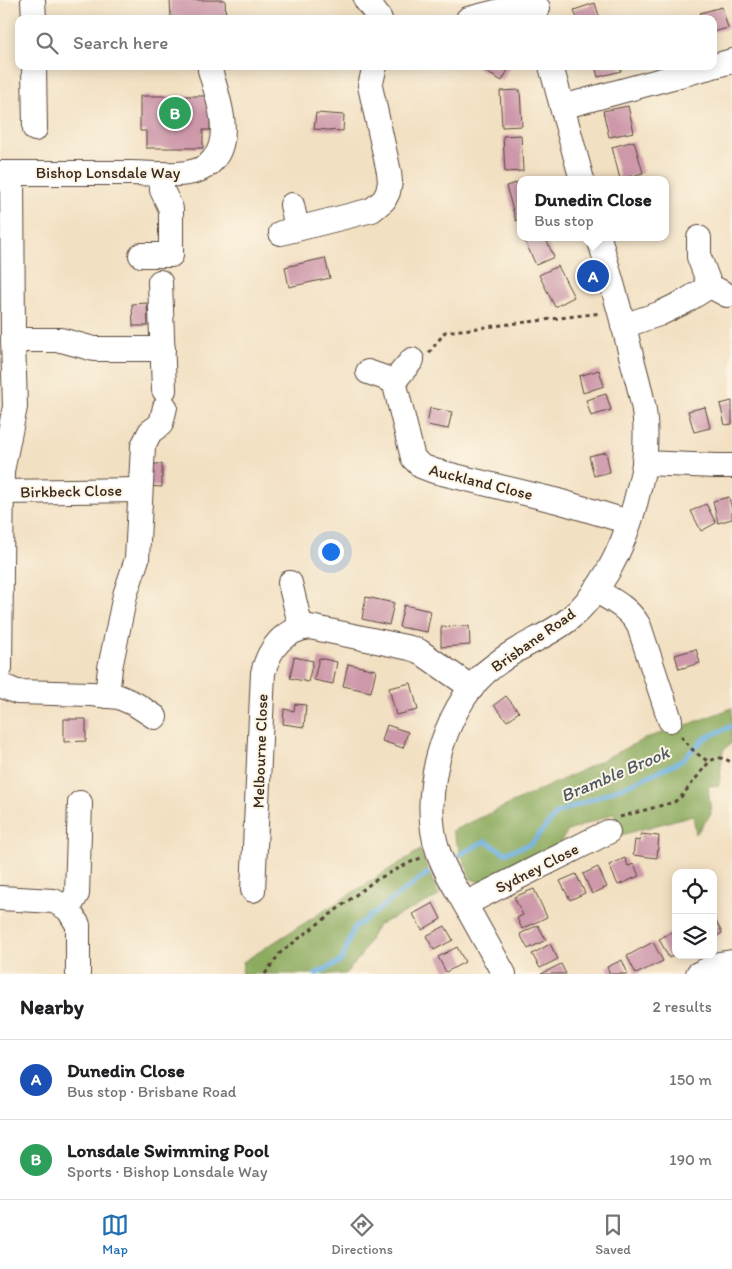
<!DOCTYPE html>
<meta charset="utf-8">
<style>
body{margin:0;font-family:Itim,sans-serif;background:#f6f6f6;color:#202124}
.controls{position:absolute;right:15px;bottom:15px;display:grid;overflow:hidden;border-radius:10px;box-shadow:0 2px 12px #0003}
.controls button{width:45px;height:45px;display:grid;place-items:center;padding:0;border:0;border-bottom:1px solid #e0e0e0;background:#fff;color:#202124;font:25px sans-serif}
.you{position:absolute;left:330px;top:551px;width:18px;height:18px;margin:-12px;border:4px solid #fff;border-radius:50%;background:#1a73e8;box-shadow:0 0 0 8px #1a73e833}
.badge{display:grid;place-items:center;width:32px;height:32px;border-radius:50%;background:#1f6fb2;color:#fff;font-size:16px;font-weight:700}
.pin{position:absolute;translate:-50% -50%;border:2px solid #fff;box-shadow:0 1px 5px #0006}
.popup{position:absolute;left:517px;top:176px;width:152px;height:65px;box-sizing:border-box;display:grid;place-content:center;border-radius:10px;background:#fff;filter:drop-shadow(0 1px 4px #0005);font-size:16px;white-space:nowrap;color:#757577}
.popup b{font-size:19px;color:#202124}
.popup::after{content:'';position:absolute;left:50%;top:100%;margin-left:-10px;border:10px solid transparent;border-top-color:#fff}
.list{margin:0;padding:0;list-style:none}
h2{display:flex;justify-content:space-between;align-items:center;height:65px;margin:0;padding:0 20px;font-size:21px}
h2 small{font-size:16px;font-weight:400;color:#757577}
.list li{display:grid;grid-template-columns:32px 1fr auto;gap:15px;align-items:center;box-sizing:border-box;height:80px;padding:0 20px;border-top:1px solid #e0e0e0}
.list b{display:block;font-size:19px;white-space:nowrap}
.list p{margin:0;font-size:16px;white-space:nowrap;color:#757577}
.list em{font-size:16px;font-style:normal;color:#757577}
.icon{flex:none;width:28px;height:28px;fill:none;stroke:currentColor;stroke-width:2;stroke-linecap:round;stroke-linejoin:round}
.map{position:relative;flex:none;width:732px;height:974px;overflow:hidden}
.search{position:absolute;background:#fff;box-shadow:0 2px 12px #0003;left:15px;right:15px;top:15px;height:55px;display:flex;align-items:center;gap:12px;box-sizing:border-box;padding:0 18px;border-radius:10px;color:#757577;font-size:19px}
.sheet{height:225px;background:#fff}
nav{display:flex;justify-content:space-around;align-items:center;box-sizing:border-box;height:70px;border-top:1px solid #e0e0e0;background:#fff;font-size:14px;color:#757577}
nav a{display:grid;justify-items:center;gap:2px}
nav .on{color:#1f6fb2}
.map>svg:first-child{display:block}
.forest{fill:#8cab5f;stroke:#646a3e}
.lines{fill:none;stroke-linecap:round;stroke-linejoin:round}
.stream{stroke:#69aedf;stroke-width:5}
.building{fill:#cd99aa}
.minor-casing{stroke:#564537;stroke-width:26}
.path{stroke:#564537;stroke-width:3;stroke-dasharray:4 4;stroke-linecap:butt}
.minor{stroke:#fff;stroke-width:24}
.labels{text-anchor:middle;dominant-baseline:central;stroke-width:4;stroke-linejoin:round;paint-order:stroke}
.street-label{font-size:16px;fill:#3b2a1e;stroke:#fcf5e5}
.water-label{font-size:18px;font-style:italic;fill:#4b5862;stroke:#fcf5e5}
</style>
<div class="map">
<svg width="732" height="974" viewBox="0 0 732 974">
<rect width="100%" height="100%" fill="#fcf5e5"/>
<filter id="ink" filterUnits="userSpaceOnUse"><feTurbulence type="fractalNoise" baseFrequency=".02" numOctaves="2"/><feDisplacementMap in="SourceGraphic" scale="10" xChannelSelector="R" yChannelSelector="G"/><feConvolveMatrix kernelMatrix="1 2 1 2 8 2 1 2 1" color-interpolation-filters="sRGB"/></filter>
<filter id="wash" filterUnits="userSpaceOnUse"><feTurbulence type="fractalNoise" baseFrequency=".0096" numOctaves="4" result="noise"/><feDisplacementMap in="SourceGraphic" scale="20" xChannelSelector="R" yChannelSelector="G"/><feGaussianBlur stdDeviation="1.12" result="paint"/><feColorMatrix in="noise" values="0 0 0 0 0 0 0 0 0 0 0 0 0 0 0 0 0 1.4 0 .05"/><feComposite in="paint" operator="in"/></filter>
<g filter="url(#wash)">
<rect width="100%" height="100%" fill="#f2e0c2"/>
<!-- forest -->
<g class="forest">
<path d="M 732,708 L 732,743 L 723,750 L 719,785 L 708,786 L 711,814 L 696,834 L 693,815 L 621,835 L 615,813 L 568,831 L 551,855 L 486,884 L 471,879 L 452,831 L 568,777 L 646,738 L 687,725 Z"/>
<path d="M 420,850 L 439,896 L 378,925 L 360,957 L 345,974 L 242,974 L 243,962 Z"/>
</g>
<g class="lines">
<!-- stream -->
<g class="stream">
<path d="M 459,855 L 485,841 L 505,853 L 531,844 L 557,813 L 633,783 L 681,761 L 705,738 L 732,726"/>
<path d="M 316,974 L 341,961 L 354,928 L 428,873"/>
</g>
</g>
<g id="blocks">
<!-- building -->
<g class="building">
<path d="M 170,0 L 225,0 L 226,19 L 171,19 Z"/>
<path d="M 595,3 L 600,19 L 577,19 L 574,10 Z"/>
<path d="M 722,7 L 728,28 L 713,32 L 713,19 L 702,19 L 700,13 Z"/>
<path d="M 475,66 L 510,66 L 502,81 Z"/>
<path d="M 595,66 L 620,66 L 621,71 L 598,77 Z"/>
<path d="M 520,90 L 522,126 L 502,127 L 500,91 Z"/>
<path d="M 140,96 L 210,96 L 210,130 L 203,130 L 203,148 L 146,148 L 146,131 L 140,131 Z"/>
<path d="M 628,106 L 634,132 L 609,137 L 603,111 Z"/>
<path d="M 316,113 L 344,115 L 343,131 L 314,129 Z"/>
<path d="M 521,135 L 523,171 L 505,172 L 503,136 Z"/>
<path d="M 634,141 L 643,173 L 620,179 L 612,147 Z"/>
<path d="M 520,182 L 520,219 L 516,221 L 506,186 Z"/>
<path d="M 523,237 L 545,237 L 554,257 L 536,265 Z"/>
<path d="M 325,258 L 330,278 L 289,287 L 285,267 Z"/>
<path d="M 558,266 L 574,297 L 555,307 L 539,275 Z"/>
<path d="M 147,303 L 148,326 L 133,326 L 132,304 Z"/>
<path d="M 599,370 L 604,386 L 583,393 L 579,376 Z"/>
<path d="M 606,394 L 611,410 L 591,416 L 586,400 Z"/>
<path d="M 732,401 L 732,424 L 725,425 L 720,404 Z"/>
<path d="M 705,407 L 710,428 L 694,432 L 688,411 Z"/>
<path d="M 430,408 L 452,412 L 448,429 L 427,425 Z"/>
<path d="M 606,452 L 610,472 L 594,476 L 589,456 Z"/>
<path d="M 147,464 L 162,464 L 162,487 L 147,486 Z"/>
<path d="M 729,497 L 732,510 L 732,519 L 718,523 L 713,501 Z"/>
<path d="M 706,504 L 716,523 L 701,531 L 691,511 Z"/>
<path d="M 366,597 L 394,603 L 389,625 L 362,619 Z"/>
<path d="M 404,605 L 431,611 L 427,632 L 399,627 Z"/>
<path d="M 469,626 L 470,645 L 441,647 L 441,627 Z"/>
<path d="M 696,649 L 700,663 L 679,669 L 675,655 Z"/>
<path d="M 294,657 L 313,661 L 308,682 L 290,678 Z"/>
<path d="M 319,658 L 337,662 L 333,684 L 314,680 Z"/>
<path d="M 348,664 L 376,670 L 371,692 L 343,686 Z"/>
<path d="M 411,683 L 418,710 L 396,715 L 389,688 Z"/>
<path d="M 506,696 L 519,712 L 507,721 L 494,705 Z"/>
<path d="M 295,704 L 306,705 L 304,727 L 283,724 L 284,709 L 294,711 Z"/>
<path d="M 64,719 L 86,719 L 86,741 L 64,742 Z"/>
<path d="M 387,725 L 408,732 L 403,748 L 382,741 Z"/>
<path d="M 641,834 L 659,836 L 657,858 L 633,855 L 635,840 L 640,841 Z"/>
<path d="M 625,858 L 628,866 L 634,864 L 639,876 L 618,885 L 609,865 Z"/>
<path d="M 598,867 L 607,887 L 592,894 L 583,874 Z"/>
<path d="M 576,874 L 585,893 L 570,900 L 560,881 Z"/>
<path d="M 534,889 L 547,917 L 522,929 L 517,918 L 523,915 L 514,897 Z"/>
<path d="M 433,903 L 441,919 L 422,930 L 413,914 Z"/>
<path d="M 713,915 L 722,933 L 713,938 Z"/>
<path d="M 538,925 L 546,940 L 528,949 L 520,934 Z"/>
<path d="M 445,926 L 453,940 L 434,950 L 426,936 Z"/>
<path d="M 676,930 L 676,954 L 669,958 L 659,939 Z"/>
<path d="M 653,942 L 663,961 L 636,974 L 627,956 Z"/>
<path d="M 550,944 L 558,959 L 540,968 L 532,954 Z"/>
<path d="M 457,947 L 465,962 L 446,972 L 438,957 Z"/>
<path d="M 622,960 L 628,974 L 610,974 L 607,967 Z"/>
<path d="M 561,964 L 566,974 L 541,974 Z"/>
</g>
</g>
</g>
<g filter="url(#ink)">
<use href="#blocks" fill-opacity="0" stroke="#564537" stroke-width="1"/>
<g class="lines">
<!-- minor casing -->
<g class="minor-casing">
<g id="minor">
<path d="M 33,0 L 34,19"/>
<path d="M 366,0 L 380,19"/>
<path d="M 468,19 L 507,9 L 538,8"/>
<path d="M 34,66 L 35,129"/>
<path d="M 551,66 L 582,180"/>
<path d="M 562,107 L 732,61"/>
<path d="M 0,173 C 44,173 87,173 131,173 C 146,173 162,175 177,174 C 189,174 204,170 212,161 C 234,138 217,95 210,70"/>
<path d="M 292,205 L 297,228"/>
<path d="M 281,233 L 372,210 L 384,200 L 388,192 L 390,182 L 389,172 L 370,86 L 375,66"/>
<path d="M 699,238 L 699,257 L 710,286 L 727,295"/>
<path d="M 141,255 L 171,255 L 171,209 L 162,190 L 162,174"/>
<path d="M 160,282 L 164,390"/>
<path d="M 623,326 L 659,314 L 684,302 L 710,286"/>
<path d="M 13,340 L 61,340 L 94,349 L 163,349"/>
<path d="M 412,360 L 394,381 L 413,458 L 421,466 L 434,471 L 558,501 L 629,522"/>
<path d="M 368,372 L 394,381"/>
<path d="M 644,463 L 716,466 L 732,466"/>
<path d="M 2,492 L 140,490"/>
<path d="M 290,583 L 301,628"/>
<path d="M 595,590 C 612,600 629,608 639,626 L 670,720"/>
<path d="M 0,668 L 2,471 L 15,407 L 13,340 L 12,173"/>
<path d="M 0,685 L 17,692 L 91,694 L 119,697 L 135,704 L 155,717"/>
<path d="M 107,696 L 110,668 L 125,595 L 137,559 L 143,446 L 150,432 L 161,424 L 165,407"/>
<path d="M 253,890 L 263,673 C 269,648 283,630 310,627 L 410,648 L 419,651 L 472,688"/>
<path d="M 0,898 L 54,901 L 68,909 L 78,925 L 78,974"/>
<path d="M 465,904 L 608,832"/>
<path d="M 68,909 L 77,894 L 80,803"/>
<path d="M 504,974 C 491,951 478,927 465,904 C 455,887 444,870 438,851 C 419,797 443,710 486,672 C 496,664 506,656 517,650 C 534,640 553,632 568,620 C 607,588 628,536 639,488 C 641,480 643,472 644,464 C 646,443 647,420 642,400 C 639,383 633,365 629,347 C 620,310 609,274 599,237"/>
<path d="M 698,974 L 719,964 L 732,962"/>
</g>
</g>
<!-- path -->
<g class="path">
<path d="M 429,353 L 445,332 L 601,313"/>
<path d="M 681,736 C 689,748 697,754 709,762"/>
<path d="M 620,817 L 674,802 L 681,797 L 709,762 C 718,756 723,757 732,763"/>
<path d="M 265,974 L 280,953 L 374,881 L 411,862 L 421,858"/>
</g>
<!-- minor -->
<use href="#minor" class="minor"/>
</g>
</g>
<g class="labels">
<!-- street labels -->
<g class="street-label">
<text x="108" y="172">Bishop Lonsdale Way</text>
<text transform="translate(481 482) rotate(14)">Auckland Close</text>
<text transform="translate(71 491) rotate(-1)">Birkbeck Close</text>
<text transform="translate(533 640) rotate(-35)">Brisbane Road</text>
<text transform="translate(260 751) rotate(-88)">Melbourne Close</text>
<text transform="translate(537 868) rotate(-27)">Sydney Close</text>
</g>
<!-- water labels -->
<g class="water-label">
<text transform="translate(615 774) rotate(-23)">Bramble Brook</text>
</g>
</g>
</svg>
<div class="controls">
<button><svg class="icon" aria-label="locate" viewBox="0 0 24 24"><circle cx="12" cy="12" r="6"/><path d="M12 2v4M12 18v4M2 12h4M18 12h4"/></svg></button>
<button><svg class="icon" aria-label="layers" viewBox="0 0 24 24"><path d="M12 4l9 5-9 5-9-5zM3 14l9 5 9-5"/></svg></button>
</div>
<div class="you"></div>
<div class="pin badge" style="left:593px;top:276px;background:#1a4fb4">A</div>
<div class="popup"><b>Dunedin Close</b>Bus stop</div>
<div class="pin badge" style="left:175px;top:113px;background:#2e9e5b">B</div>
<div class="search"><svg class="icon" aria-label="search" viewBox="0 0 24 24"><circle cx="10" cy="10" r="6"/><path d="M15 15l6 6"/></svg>Search here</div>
</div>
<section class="sheet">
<h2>Nearby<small>2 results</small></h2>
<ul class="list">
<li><span class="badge" style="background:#1a4fb4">A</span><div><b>Dunedin Close</b><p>Bus stop · Brisbane Road</p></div><em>150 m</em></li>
<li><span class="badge" style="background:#2e9e5b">B</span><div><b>Lonsdale Swimming Pool</b><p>Sports · Bishop Lonsdale Way</p></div><em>190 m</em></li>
</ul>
</section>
<nav>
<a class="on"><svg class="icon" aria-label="map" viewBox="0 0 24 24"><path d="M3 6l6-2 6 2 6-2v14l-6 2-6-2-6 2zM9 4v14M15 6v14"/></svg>Map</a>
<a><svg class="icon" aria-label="directions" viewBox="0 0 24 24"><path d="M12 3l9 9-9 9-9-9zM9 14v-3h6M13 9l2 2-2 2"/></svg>Directions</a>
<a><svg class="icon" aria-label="saved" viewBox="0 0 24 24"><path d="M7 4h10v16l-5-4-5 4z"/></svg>Saved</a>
</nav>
